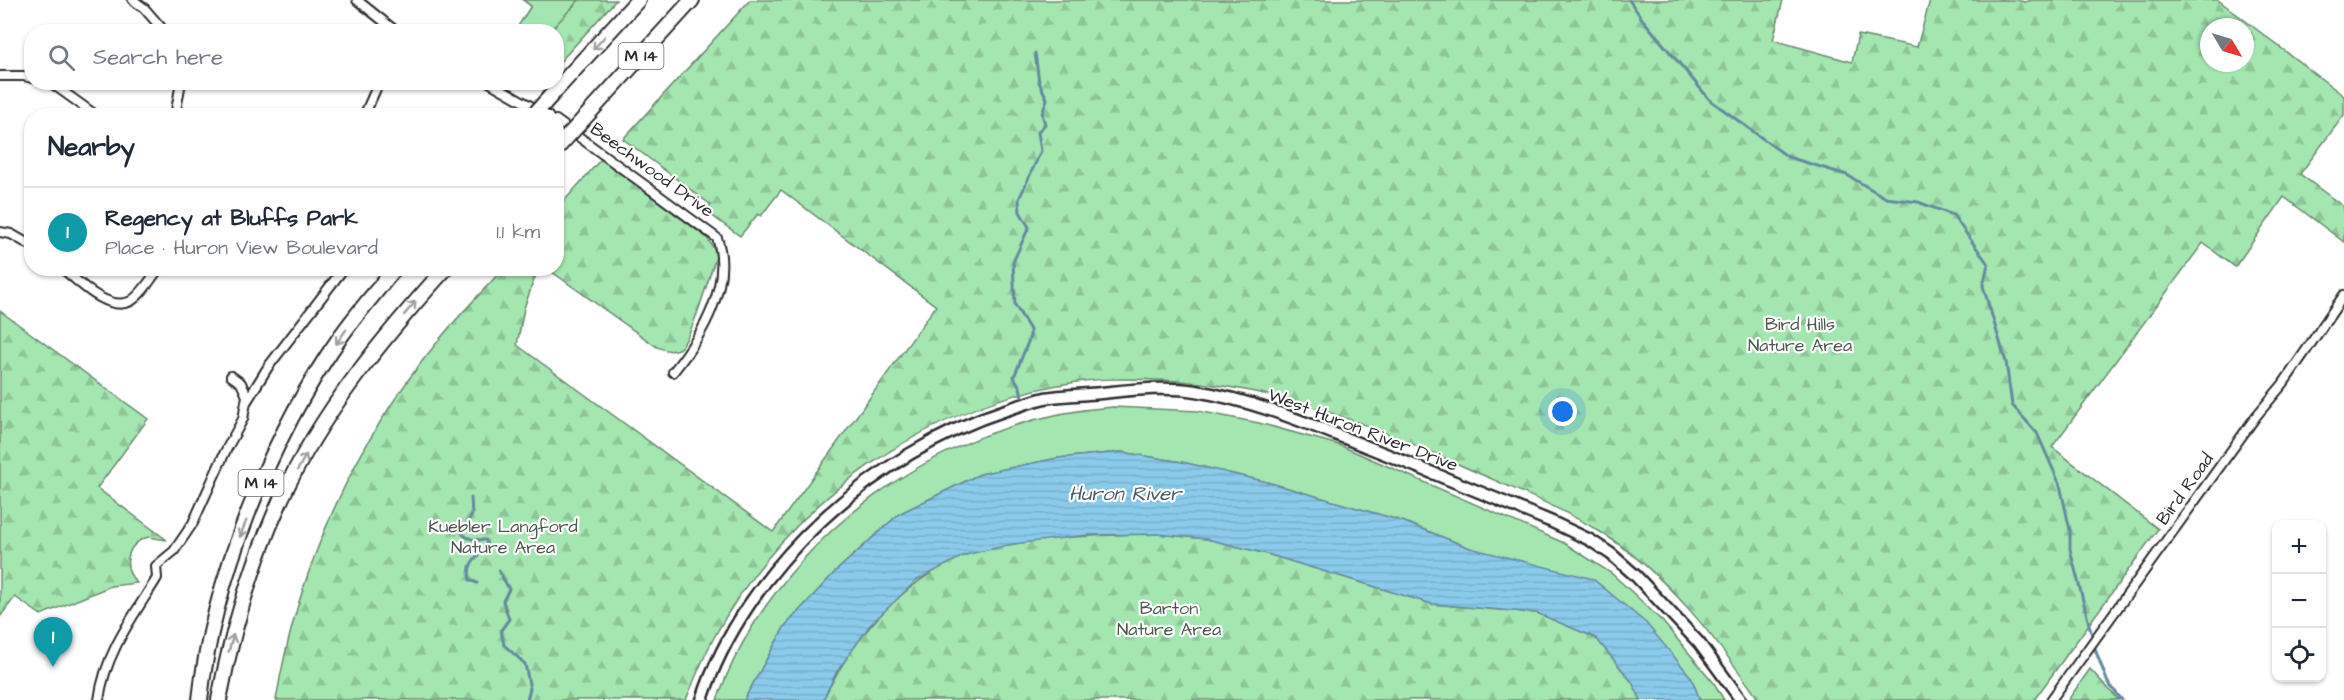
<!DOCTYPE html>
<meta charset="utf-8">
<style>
body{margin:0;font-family:"Architects Daughter",sans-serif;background:#f6f6f7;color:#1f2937}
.controls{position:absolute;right:18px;bottom:18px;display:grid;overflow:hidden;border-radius:12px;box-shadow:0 2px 4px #0004}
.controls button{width:54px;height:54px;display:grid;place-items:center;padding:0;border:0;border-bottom:2px solid #e0e1e3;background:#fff;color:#1f2937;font:30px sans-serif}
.compass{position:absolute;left:2200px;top:18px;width:54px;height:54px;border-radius:50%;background:#fff;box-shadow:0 2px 4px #0004;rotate:128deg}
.you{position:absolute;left:1563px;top:412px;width:21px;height:21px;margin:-15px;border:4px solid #fff;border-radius:50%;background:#1a73e8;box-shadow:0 0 0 9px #1a73e833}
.badge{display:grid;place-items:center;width:39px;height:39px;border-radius:50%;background:#d93025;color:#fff;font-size:20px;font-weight:700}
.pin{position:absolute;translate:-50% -50px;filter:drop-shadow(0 2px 3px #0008)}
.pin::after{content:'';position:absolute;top:32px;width:21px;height:18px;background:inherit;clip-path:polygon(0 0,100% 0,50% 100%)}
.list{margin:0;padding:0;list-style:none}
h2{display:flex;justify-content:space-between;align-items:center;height:78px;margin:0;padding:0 24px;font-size:26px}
h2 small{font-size:20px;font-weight:400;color:#747a83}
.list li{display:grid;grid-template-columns:39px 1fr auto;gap:18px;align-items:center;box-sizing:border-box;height:90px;padding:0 24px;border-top:2px solid #e0e1e3}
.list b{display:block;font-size:22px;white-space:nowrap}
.list p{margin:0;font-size:20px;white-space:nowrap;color:#747a83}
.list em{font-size:20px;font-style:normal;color:#747a83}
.icon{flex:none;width:33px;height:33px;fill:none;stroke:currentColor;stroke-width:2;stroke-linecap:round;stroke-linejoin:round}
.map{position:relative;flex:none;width:2344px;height:700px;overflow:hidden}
.search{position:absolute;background:#fff;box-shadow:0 2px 4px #0004;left:24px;top:24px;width:540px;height:66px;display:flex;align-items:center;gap:15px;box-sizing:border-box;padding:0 21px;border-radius:24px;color:#747a83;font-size:22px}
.panel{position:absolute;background:#fff;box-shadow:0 2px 4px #0004;left:24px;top:108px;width:540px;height:168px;border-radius:24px}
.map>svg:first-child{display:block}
.forest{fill:url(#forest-firs);stroke:#68886d;stroke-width:1.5;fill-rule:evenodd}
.park{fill:#a4e6af;stroke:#68886d;stroke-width:1.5}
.water{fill:url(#water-rules);stroke:#648b9e;stroke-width:1.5}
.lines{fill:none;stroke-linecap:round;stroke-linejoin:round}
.stream{stroke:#648b9e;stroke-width:3}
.street-casing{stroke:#2b2b2b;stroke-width:12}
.secondary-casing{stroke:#2b2b2b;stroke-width:15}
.highway-casing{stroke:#2b2b2b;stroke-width:18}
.street{stroke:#fff;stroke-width:8}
.secondary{stroke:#fff;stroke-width:10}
.highway{stroke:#fff;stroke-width:14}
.highway-bridge-casing{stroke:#2b2b2b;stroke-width:18;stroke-linecap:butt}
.highway-bridge{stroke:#fff;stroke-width:14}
.oneway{stroke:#a0a0a0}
.labels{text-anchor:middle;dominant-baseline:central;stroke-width:4.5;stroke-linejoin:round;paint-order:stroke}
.shield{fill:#fff;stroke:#6b6b6b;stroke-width:1.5}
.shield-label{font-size:16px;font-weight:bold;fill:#2b2b2b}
.street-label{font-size:18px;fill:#2b2b2b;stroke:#fff}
.park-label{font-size:18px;fill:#495a4c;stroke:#fff}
.water-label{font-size:20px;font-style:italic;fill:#485b65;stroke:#fff}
</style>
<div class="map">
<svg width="2344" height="700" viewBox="0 0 2344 700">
<defs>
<pattern id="forest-firs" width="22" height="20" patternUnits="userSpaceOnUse" patternTransform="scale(1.5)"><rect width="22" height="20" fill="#a4e6af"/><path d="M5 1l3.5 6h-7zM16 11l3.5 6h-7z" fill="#8dc597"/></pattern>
<pattern id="water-rules" width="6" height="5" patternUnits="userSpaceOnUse" patternTransform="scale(1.5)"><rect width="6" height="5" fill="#8acbeb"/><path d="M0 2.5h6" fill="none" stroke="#77aeca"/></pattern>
</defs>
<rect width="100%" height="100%" fill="#fff"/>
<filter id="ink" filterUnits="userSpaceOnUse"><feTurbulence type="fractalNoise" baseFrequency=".0167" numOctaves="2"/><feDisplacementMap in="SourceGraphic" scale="12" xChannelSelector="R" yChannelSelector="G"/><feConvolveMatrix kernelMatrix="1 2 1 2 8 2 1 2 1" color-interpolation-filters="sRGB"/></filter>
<g filter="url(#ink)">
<!-- forest -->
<g class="forest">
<path d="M 523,0 L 616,0 L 557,65 L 556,32 L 515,32 L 531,6 Z"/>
<path d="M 750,0 L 1783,0 L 1773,40 L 1852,62 L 1858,35 L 1917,47 L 1930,0 L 2016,0 L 2025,2 L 2032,0 L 2218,0 L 2344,96 L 2344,115 L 2300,174 L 2344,207 L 2344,242 L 2284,197 L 2235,267 L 2203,243 L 2052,447 L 2158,529 L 2034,700 L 1759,700 C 1717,640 1665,572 1602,533 C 1554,503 1498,483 1447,459 C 1356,418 1257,382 1156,380 C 1130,379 1102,378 1077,382 C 927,403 788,502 716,634 C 704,655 695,678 686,700 L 276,700 C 298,568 354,443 439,340 C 459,315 482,292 503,269 L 538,269 L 524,308 L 517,345 L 773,532 L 936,306 L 781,190 L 761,216 L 758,214 L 740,236 L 707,212 L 711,205 L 623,139 ZM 2209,27 L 2245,27 L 2245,63 L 2209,63 Z"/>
<path d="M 601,159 L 707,238 L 715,250 L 716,257 C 710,273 691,340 680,348 C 672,353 665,350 657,347 L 548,269 L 556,268 L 557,209 Z"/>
<path d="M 0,311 L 148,419 L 97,488 L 167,540 L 148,537 C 126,544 121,567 137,583 L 111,586 L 41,615 L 15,597 L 0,617 Z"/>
<path d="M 1158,534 L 1207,539 L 1267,554 L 1432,604 L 1537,613 L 1596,638 L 1632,682 L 1641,700 L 823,700 C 853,638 899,584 963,556 C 973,552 984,551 994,548 C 1048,536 1103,535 1158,534 Z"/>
<path d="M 2090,669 L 2119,700 L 2068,700 Z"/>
</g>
<!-- park -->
<g class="park">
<path d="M 523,0 L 579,0 L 550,31 L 515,31 L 531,6 Z"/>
<path d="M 1113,407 L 1198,411 L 1259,423 L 1339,445 L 1564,543 L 1611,573 L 1633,593 L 1663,622 L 1714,683 L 1724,700 L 1700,700 L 1691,677 L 1470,548 L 1402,521 L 1267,482 L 1182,462 L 1121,452 L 1058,458 L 980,474 L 899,514 L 836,571 L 785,626 L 744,700 L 717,700 C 775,538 943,418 1113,407 Z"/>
</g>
<!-- water -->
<path class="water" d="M 1121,452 L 1182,462 L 1267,482 L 1402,521 L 1470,548 L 1593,579 L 1646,623 L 1691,677 L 1700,700 L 1641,700 L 1632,682 L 1596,638 L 1537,613 L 1432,604 L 1267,554 L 1207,539 L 1158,534 L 1089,535 L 1013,544 L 965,555 L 917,580 L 870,625 L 836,673 L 823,700 L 744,700 L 785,626 L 836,571 L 899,514 L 980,474 L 1058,458 Z"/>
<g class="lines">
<!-- stream -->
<g class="stream">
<path d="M 1629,0 L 1643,20 L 1710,100 L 1788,157 L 1847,175 L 1886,198 L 1918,202 L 1953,215 L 1988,264 L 1983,286 L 2006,362 L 2012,405 L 2037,433 L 2060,485 L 2070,530 L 2070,549 L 2096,652 L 2108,683 L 2122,700"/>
<path d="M 1022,397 L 1020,387 L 1014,377 L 1030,337 L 1030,330 L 1015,305 L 1013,262 L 1029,227 L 1020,212 L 1019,199 L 1041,151 L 1038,132 L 1045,124 L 1042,114 L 1047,99 L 1039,82 L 1035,53"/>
<path d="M 471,498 L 472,515 L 461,532 C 468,541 475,539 486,540 L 487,547 C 476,557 466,564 470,580 L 477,583"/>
<path d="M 499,571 L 509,589 L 503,601 L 509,619 L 501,630 L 504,645 L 525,664 L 530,689 L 527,700"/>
</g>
<!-- street casing -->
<g class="street-casing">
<g id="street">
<path d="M 133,0 L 144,8 L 165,32"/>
<path d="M 357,0 L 397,32"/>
<path d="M 0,76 L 24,76 L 32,78"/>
<path d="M 47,82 L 54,85 L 97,116"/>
<path d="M 489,82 L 548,116"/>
<path d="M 175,116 L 181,82"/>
<path d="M 364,116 L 379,82"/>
<path d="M 556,120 L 717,238 C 733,284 702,336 673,372"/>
<path d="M 0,232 L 11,234 L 32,246"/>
<path d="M 62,268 C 78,281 108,313 131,301 C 142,294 151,279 159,268"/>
<path d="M 247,401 L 268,367 L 344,268"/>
<path d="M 99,700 C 105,653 133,617 157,578 L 156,566 L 174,551 L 193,523 L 225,452 L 243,419 L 247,396 L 241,383 L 231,376"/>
<path d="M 2051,700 L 2257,415 L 2283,384 L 2344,295"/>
</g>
</g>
<!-- secondary casing -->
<g class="secondary-casing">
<path id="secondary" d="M 702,700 C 745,567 875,452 1006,410 C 1019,406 1032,401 1045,398 C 1063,395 1082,395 1101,393 C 1132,390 1165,386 1196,391 C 1251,400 1304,422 1355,442 C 1421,468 1487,495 1552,522 L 1590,540 L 1611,554 L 1636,576 L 1699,643 L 1741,700"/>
</g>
<!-- highway casing -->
<g class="highway-casing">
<g id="highway">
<path d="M 555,91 L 638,0"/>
<path d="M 590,112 L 692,0"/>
<path d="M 200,700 C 212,581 272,434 341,336 C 357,313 377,291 395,268"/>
<path d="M 219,700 C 232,630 253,561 282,497 C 321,413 384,336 446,268"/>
</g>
</g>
<!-- street -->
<use href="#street" class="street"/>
<!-- secondary -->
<use href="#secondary" class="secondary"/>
<!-- highway -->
<use href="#highway" class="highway"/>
<!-- highway-bridge casing -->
<g class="highway-bridge-casing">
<g id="highway-bridge">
<path d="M 533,116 L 555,91"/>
<path d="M 558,147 L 590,112"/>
</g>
</g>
<!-- highway-bridge -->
<use href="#highway-bridge" class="highway-bridge"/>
</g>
<!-- one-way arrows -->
<defs><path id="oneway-shaft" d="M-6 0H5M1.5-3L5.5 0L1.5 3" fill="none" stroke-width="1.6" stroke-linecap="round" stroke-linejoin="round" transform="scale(1.5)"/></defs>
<g class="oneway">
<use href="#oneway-shaft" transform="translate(599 43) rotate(132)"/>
<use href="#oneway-shaft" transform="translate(410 308) rotate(-50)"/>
<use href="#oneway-shaft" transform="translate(341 337) rotate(125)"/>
<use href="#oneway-shaft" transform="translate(302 462) rotate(-61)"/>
<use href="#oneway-shaft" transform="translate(243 529) rotate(112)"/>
<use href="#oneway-shaft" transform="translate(231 643) rotate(-75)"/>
</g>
</g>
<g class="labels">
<!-- shield labels -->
<g class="shield">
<rect x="618.5" y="43" width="45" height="26" rx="4.5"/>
<rect x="238.5" y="470" width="45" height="26" rx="4.5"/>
</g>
<g class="shield-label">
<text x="641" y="56">M 14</text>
<text x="261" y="483">M 14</text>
</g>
<!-- street labels -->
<g class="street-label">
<text transform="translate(652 170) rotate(36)">Beechwood Drive</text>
<text transform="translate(1363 430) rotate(21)">West Huron River Drive</text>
<text transform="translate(2185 489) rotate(-54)">Bird Road</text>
</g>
<!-- park labels -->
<g class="park-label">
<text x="1800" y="324">Bird Hills<tspan x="1800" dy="21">Nature Area</tspan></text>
<text x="503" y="526">Kuebler Langford<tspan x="503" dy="21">Nature Area</tspan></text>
<text x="1169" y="608">Barton<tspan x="1169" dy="21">Nature Area</tspan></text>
</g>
<!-- water labels -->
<g class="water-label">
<text x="1125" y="494">Huron River</text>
</g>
</g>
</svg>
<div class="controls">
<button>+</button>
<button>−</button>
<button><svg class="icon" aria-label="locate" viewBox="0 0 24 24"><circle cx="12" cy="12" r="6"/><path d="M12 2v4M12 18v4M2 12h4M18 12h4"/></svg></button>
</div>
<svg class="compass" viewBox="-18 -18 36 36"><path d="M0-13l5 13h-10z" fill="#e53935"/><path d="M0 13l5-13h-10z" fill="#747a83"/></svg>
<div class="you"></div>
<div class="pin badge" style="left:53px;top:667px;background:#0f9aa8">1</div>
<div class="search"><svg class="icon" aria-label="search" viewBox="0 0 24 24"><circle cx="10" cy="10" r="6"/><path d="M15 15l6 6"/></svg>Search here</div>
<section class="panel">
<h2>Nearby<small></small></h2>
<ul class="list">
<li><span class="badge" style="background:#0f9aa8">1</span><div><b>Regency at Bluffs Park</b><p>Place · Huron View Boulevard</p></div><em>1.1 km</em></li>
</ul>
</section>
</div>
